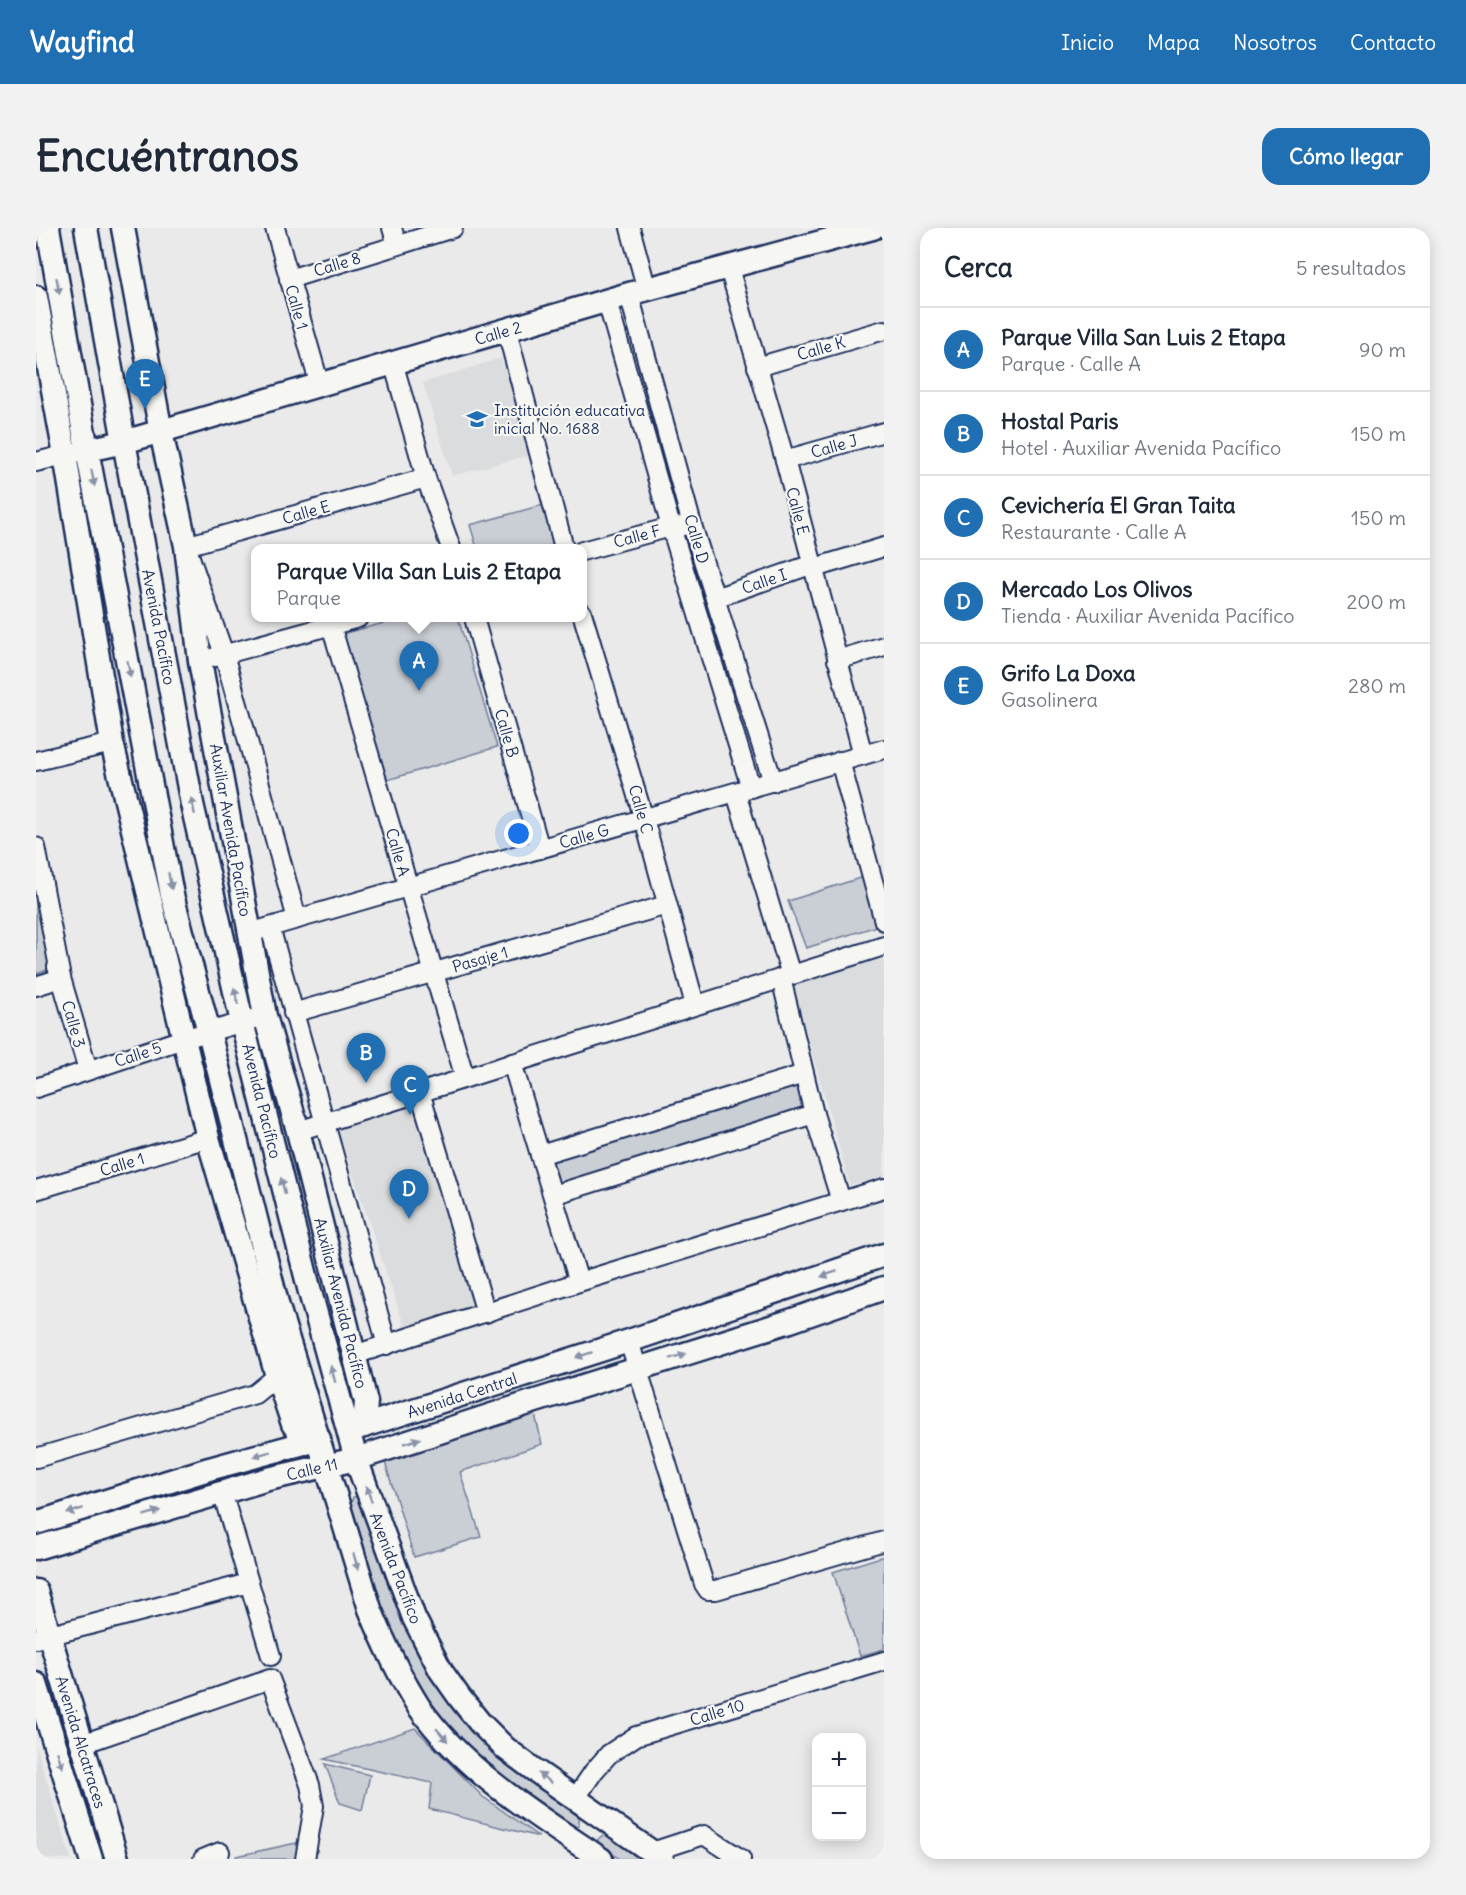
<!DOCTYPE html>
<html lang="es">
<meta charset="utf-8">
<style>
body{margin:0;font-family:Delius,sans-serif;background:#f2f2f3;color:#1f2937}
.controls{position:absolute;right:18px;bottom:18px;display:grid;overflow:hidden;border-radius:12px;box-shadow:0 3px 15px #0003}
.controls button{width:54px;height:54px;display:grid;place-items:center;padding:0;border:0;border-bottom:2px solid #e0e1e3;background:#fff;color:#1f2937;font:30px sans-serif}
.you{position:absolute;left:483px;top:606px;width:21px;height:21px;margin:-15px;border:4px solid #fff;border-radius:50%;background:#1a73e8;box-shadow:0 0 0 9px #1a73e833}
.badge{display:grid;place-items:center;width:39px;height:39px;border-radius:50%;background:#1f6fb2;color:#fff;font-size:20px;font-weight:700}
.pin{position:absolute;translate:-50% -50px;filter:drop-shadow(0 2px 3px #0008)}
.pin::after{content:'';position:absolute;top:32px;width:21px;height:18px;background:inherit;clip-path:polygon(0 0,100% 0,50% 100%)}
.popup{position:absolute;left:215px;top:316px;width:336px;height:78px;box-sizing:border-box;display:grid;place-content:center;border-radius:12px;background:#fff;filter:drop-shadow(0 2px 4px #0005);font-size:20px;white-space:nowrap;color:#747a83}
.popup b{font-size:22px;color:#1f2937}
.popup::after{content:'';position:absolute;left:50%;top:100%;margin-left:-12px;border:12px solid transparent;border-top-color:#fff}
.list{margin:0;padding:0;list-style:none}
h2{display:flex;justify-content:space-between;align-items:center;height:78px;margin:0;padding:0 24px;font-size:26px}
h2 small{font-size:20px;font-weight:400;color:#747a83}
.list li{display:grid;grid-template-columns:39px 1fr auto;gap:18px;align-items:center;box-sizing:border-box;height:84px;padding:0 24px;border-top:2px solid #e0e1e3}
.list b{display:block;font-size:22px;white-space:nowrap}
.list p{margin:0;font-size:20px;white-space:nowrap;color:#747a83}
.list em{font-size:20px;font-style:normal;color:#747a83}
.map{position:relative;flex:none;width:848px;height:1631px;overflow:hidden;border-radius:18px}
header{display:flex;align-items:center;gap:36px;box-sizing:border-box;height:84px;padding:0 30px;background:#1f6fb2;color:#fff}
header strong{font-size:28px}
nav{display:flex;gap:33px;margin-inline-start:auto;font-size:21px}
.intro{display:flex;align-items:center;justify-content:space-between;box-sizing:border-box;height:144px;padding:0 36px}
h1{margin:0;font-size:42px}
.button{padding:15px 27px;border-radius:18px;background:#1f6fb2;color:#fff;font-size:21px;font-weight:700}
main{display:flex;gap:36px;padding:0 36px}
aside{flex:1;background:#fff;border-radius:18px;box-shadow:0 3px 15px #0003}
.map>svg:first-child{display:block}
.built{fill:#dadcde}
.green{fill:#caced5;stroke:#727e9a;stroke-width:1.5}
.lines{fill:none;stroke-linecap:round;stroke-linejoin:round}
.minor-casing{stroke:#1b2f5e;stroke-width:22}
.major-casing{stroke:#1b2f5e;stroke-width:27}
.minor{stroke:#f6f6f2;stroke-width:18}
.major{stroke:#f6f6f2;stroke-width:22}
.oneway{fill:#8892a8}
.labels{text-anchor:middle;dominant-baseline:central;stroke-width:4.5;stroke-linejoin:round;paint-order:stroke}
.street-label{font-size:16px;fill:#1b2f5e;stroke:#f6f6f2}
.poi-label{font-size:16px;fill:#1b2f5e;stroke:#f6f6f2;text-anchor:start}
</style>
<header>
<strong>Wayfind</strong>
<nav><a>Inicio</a><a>Mapa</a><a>Nosotros</a><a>Contacto</a></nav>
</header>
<div class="intro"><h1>Encuéntranos</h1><a class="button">Cómo llegar</a></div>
<main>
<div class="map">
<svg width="848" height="1631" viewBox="0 0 848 1631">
<rect width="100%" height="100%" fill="#e9eae9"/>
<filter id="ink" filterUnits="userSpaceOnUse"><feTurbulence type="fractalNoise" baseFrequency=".0167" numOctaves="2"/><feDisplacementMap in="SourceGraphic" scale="12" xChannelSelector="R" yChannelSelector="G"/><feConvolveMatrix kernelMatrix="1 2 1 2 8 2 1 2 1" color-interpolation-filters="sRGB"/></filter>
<g filter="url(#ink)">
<!-- built -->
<g class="built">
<path d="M 465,130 L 494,227 L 416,248 L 387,155 Z"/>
<path d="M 848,731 L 848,948 L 814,957 L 756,755 Z"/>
<path d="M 377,875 L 442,1081 L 370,1103 L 302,902 Z"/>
<path d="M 0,1518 L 35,1631 L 0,1631 Z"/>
</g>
<!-- green -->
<g class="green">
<path d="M 507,277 L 518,317 L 508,320 L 441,320 L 434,297 Z"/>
<path d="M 368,390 L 422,390 L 461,519 L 348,553 L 305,406 Z"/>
<path d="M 827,649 L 841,698 L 770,720 L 752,673 Z"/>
<path d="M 0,655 L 19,739 L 0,746 Z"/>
<path d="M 762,857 L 769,881 L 520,961 L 511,929 Z"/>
<path d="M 498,1182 L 506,1216 L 424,1244 L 445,1309 L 378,1329 L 348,1231 Z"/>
<path d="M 317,1269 L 323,1269 L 387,1432 L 403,1461 L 422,1488 L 445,1513 L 492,1553 L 543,1589 L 543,1597 L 537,1602 L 461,1550 L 400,1487 L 365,1428 L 345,1380 L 314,1279 Z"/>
<path d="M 848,1328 L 848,1421 L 824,1428 L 797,1344 Z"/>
<path d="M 379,1500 L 446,1568 L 503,1609 L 393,1581 L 396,1555 L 288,1531 Z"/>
<path d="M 289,1536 L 334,1547 L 326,1582 L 304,1575 Z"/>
<path d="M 571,1604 L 610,1631 L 584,1631 L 562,1616 L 562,1611 Z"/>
<path d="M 265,1614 L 261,1631 L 201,1631 L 200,1628 Z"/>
</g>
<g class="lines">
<!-- minor casing -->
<g class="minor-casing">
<g id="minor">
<path d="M 239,0 L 284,158"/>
<path d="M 356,0 L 361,17"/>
<path d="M 594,0 L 611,62"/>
<path d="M 693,40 L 749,232 L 827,527"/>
<path d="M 253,51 L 417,0"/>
<path d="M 593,66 L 656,297 L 737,554"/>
<path d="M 571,73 L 635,299 L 715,560"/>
<path d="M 471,103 L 528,320"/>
<path d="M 357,134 L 390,250 L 415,320"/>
<path d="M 721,139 L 848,102"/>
<path d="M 749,232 L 848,204"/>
<path d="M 0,234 L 41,224"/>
<path d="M 546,323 L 635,299 L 647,298"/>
<path d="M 778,340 L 848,319"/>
<path d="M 679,370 L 777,336"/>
<path d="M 546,385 L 608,591 L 659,777"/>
<path d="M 438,390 L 504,621"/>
<path d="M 295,397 L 429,850"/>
<path d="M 179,429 L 322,390"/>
<path d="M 801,432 L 848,418"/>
<path d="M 0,533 L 76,515"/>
<path d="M 804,533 L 848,693"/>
<path d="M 700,565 L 755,747"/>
<path d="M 0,619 L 25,750 L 52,842"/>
<path d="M 261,691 L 188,426 L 150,318 L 390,250"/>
<path d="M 234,699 L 351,1117"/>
<path d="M 213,705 L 848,521"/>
<path d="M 745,750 L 778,886 L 805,973"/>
<path d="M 0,758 L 25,750 L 21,739"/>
<path d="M 257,785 L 631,677"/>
<path d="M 476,835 L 543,1054"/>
<path d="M 0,860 L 147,811 L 229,788"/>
<path d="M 384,864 L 450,1085"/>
<path d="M 262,903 L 848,718"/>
<path d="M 504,927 L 768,846"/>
<path d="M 0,962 L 172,910"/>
<path d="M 517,967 L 778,886"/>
<path d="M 593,1113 L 668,1356 L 672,1362 L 680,1362 L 848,1313"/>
<path d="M 318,1127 L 543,1054 L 848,960"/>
<path d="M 0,1230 L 219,1166 L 241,1148"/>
<path d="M 186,1264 L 235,1428"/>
<path d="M 0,1411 L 213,1355"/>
<path d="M 46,1516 L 234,1451 L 274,1557 L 278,1578 L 269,1631"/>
<path d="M 539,1571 L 558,1543 L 573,1526 L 600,1508 L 848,1433"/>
<path d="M 616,1624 L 668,1607 L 705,1631"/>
<path d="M 167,1631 L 184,1624"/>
</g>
</g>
<!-- major casing -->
<g class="major-casing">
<g id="major">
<path d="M 12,0 L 51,222 L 136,667 L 173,804 L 242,1079 L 334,1381 C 348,1415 363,1448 383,1479 C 429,1544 500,1587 565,1631"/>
<path d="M 50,0 L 88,214 L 156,576 L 206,794 L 274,1064 L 320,1231 L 378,1390 L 405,1443 L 424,1470 L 444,1495 L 469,1520 L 497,1541 L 626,1631"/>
<path d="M 87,0 L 125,204 L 150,318 L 164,433 L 229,788 L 262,903 L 330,1174 L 328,1198"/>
<path d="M 0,69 L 29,227 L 76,515 L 172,910 L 241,1148 L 257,1196 L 271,1215"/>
<path d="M 51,222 L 88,214 L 593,66 L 837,0"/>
<path d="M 315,1202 L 593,1113 L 848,1027"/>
<path d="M 0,1295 L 173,1241 L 283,1211"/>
<path d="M 0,1320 L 232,1251 L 320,1231 L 493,1175 L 754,1093 L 848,1060"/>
<path d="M 0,1363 L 81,1631"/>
<path d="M 0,1456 L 55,1631"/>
</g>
</g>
<!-- minor -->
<use href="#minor" class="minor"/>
<!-- major -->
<use href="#major" class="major"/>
</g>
<!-- one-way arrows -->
<defs><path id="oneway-solid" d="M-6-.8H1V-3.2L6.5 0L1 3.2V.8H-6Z" transform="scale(1.5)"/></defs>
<g class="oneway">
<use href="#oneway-solid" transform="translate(22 58) rotate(80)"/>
<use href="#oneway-solid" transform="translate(57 250) rotate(79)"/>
<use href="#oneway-solid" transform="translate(93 441) rotate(79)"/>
<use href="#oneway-solid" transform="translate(157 578) rotate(-102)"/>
<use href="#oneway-solid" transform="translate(134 653) rotate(79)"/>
<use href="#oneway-solid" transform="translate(200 768) rotate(-103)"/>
<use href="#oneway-solid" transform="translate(247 958) rotate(-104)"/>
<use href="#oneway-solid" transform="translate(793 1046) rotate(161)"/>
<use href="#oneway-solid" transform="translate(548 1127) rotate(162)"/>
<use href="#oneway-solid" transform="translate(642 1128) rotate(-17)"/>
<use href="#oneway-solid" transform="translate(297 1146) rotate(-105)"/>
<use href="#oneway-solid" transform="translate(376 1213) rotate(-18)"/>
<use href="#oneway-solid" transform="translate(226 1226) rotate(165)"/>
<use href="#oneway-solid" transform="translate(333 1266) rotate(-109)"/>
<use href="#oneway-solid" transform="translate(39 1283) rotate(162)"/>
<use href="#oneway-solid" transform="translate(116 1285) rotate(-17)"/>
<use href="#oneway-solid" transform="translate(320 1334) rotate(73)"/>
<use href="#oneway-solid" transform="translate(406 1507) rotate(49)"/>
<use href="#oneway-solid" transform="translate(24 1532) rotate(72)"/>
<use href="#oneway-solid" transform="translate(509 1550) rotate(-145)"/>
</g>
</g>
<!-- icons -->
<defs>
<g id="school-bare" transform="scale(1.62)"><path d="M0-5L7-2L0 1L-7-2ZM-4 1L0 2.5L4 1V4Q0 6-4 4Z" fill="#1f6fb2" stroke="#f6f6f2" stroke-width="2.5" paint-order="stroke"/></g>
</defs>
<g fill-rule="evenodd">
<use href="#school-bare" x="441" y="191"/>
</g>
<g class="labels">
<!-- street labels -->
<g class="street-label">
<text transform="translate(301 36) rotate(-17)">Calle 8</text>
<text transform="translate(261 79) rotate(74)">Calle 1</text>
<text transform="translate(462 105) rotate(-16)">Calle 2</text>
<text transform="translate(785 120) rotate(-16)">Calle K</text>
<text transform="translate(798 218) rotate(-16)">Calle J</text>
<text transform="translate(762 283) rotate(75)">Calle E</text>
<text transform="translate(270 284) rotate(-16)">Calle E</text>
<text transform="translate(601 308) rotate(-15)">Calle F</text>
<text transform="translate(661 311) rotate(73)">Calle D</text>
<text transform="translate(728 353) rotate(-19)">Calle I</text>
<text transform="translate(123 399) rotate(79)">Avenida Pacífico</text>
<text transform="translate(471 505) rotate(74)">Calle B</text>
<text transform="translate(605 581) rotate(74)">Calle C</text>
<text transform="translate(195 602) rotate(80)">Auxiliar Avenida Pacífico</text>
<text transform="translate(548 608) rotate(-16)">Calle G</text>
<text transform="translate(362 624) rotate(74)">Calle A</text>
<text transform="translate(444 731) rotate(-16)">Pasaje 1</text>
<text transform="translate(38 796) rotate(74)">Calle 3</text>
<text transform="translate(102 826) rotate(-18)">Calle 5</text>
<text transform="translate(226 873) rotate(76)">Avenida Pacífico</text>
<text transform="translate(86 936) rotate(-17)">Calle 1</text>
<text transform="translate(305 1075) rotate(76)">Auxiliar Avenida Pacífico</text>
<text transform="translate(426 1167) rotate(-18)">Avenida Central</text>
<text transform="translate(276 1241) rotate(-13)">Calle 11</text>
<text transform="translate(360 1340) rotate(69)">Avenida Pacífico</text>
<text transform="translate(681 1484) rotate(-17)">Calle 10</text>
<text transform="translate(45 1514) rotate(73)">Avenida Alcatraces</text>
</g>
<!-- poi labels -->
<g class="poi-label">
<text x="458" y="182">Institución educativa<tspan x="458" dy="18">inicial No. 1688</tspan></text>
</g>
</g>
</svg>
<div class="controls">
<button>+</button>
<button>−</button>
</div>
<div class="you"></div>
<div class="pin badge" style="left:383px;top:463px">A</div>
<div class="popup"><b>Parque Villa San Luis 2 Etapa</b>Parque</div>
<div class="pin badge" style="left:330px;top:855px">B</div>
<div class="pin badge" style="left:374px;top:887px">C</div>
<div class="pin badge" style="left:373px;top:991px">D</div>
<div class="pin badge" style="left:109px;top:181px">E</div>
</div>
<aside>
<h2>Cerca<small>5 resultados</small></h2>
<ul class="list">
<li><span class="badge">A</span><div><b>Parque Villa San Luis 2 Etapa</b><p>Parque · Calle A</p></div><em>90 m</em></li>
<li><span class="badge">B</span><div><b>Hostal Paris</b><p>Hotel · Auxiliar Avenida Pacífico</p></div><em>150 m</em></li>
<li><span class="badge">C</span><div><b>Cevichería El Gran Taita</b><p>Restaurante · Calle A</p></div><em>150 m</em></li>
<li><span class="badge">D</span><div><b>Mercado Los Olivos</b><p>Tienda · Auxiliar Avenida Pacífico</p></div><em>200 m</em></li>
<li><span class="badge">E</span><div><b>Grifo La Doxa</b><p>Gasolinera</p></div><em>280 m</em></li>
</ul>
</aside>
</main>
